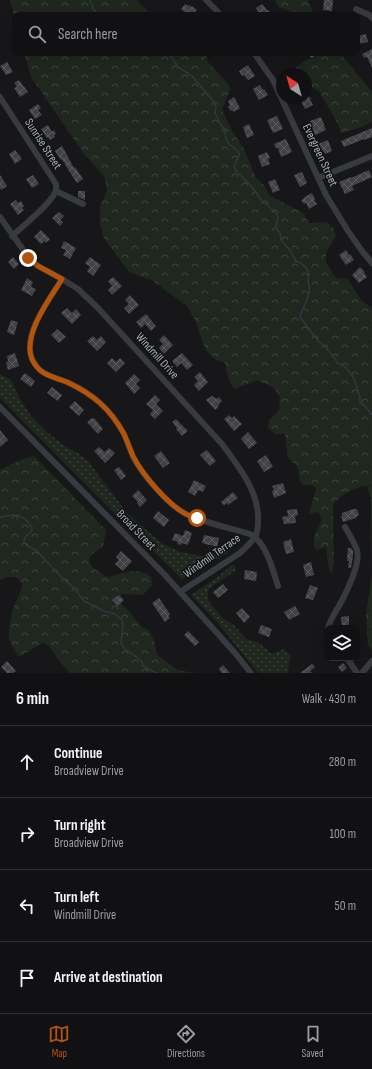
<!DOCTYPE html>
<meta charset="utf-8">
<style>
body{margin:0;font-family:"Sofia Sans Condensed",sans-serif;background:#1a1a1c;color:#f1f3f6}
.controls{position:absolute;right:12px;bottom:12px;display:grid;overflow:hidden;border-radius:8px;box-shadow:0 4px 16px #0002}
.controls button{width:36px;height:36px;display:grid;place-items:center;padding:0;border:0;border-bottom:1px solid #303133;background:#111113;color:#f1f3f6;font:20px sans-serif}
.compass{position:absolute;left:276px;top:68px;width:36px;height:36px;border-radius:50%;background:#111113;box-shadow:0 4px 16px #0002;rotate:323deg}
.stop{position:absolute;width:12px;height:12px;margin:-9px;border:3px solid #b45309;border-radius:50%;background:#fff}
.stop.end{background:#b45309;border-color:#fff;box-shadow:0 1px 4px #0008}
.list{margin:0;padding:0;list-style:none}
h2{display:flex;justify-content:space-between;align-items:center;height:52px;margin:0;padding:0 16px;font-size:17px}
h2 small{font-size:13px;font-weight:400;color:#9c9da0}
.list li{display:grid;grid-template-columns:26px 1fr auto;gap:12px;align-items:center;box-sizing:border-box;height:72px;padding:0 16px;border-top:1px solid #303133}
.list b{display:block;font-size:15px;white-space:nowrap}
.list p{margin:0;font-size:13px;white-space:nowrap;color:#9c9da0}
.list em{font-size:13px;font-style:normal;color:#9c9da0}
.icon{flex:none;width:22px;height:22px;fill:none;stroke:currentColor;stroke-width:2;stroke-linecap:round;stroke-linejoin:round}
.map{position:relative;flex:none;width:372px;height:673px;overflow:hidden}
.search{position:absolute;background:#111113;box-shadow:0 4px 16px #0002;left:12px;right:12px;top:12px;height:44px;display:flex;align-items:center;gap:10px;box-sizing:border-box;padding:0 14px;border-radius:8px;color:#9c9da0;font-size:15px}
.sheet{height:340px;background:#111113}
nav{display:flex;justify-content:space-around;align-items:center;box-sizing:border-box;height:56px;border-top:1px solid #303133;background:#111113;font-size:11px;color:#9c9da0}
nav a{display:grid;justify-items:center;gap:2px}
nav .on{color:#b45309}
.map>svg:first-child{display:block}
.forest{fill:url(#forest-crowns)}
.park{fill:url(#park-dots)}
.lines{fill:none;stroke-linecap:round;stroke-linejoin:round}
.stream{stroke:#2b3a3e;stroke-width:1.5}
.building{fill:url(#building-cross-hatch)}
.minor{stroke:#373a3e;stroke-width:6}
.route{stroke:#b45309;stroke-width:5}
.labels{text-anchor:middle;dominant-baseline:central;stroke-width:3;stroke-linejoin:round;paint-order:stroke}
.street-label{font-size:12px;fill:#a8b1ba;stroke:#121214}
</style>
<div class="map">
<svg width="372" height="673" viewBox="0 0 372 673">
<defs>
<pattern id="forest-crowns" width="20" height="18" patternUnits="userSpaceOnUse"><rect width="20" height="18" fill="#1f271e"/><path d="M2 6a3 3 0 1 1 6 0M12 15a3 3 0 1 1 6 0" fill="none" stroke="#3d443d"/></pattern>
<pattern id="park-dots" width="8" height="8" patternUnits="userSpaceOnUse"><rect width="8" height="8" fill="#1f271e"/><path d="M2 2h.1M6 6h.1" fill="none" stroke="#3d443d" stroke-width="1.8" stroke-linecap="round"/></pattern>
<pattern id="building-cross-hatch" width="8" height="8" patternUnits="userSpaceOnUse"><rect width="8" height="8" fill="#414246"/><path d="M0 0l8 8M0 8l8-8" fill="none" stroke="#5a5b5f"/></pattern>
</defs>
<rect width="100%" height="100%" fill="#171719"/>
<!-- forest -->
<g class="forest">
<path d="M 10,0 L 137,0 L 141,5 L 153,15 L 15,15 L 15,19 Z"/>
<path d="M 275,0 L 308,0 L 314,15 L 298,15 L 287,10 L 278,7 Z"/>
<path d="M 24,53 L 205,53 L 208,62 L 229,85 L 230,89 L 222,110 L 232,131 L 244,149 L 256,178 L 263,184 L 270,196 L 302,212 L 309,223 L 327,222 L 333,228 L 336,236 L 326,253 L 326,262 L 333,274 L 336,278 L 348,279 L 360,299 L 372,308 L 372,569 L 371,499 L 367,486 C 353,487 343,494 333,504 L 334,564 L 332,573 L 329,570 L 326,547 L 317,550 L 314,547 L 314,536 L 322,520 L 318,512 L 309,514 L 316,489 L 313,485 L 304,485 L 300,482 L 298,468 L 288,457 L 285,434 L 275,434 L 268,428 L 269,420 L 279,410 L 280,397 L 274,388 L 257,380 L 235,389 L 229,381 L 225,363 L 216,360 L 205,349 L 196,322 L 187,306 L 153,281 L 129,272 L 104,238 L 100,225 L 100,207 L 107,190 L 104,176 L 84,154 L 31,77 Z"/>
<path d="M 325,53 L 340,53 L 372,92 L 372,122 L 362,127 L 341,133 L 338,124 L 319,91 L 306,85 L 306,74 L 294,74 L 293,70 L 304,61 Z"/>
<path d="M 34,456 L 106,530 L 103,547 C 100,549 95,551 92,554 C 83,565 101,573 108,577 C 122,574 139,566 151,577 L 152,585 L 143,595 L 122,594 L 115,599 L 126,608 L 141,626 L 149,631 L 154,639 L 156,652 L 159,656 L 178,670 L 194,673 L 70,673 C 65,667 59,662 55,655 C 51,649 50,645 42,643 L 23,655 L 18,656 L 9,640 L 9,630 L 12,611 L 22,588 L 22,583 L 16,577 L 7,577 L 0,580 L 0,470 L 25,458 Z"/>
<path d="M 372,575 L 372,650 L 368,645 L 366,614 Z"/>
</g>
<!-- park -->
<g class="park">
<path d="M 0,374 L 11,380 L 21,401 L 31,416 L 47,432 L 63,445 L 79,454 L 88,461 L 127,513 L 161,543 L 180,552 L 202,556 L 210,554 L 221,547 L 226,547 L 229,550 L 227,553 L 182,579 L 122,521 L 0,398 Z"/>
<path d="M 232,565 L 236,567 L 235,571 L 210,588 L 208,591 L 208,600 L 222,618 L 234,625 L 246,639 L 259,643 L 272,654 L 284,649 L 290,655 L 288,673 L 258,673 L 218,623 L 191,595 L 215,579 Z"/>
</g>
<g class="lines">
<!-- stream -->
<g class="stream">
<path d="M 90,0 L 94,10 L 99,15"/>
<path d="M 169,53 L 178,67 L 192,76 L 214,102 L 216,107 L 215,113 L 220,123 L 225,131 L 226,140 L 230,145 L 239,152 L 239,156 L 234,167 L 237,172 L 252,187 L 261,200 L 273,210 L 278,216 L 276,228 L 280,233 L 281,240 L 289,249 L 296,261 C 301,262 308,268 309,274 C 309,276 308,278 308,280 C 309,285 310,289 309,293 C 307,302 302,309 300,317 L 318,341 L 326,348 L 334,357 L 337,363 L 344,366 L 349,371 L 354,379 L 360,397 L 360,403 L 365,406 L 372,415"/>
<path d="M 0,517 C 4,517 9,515 13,515 C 21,514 28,521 32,527 L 32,531 L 25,537 L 24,541 L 26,545 L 37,551 L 60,576 L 74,588 L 84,601 L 104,611 L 115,614 L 122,620 L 123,624 L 121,643 L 125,649 L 139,659 L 142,662 L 143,666 L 156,673"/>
</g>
</g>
<!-- building -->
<g class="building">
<path d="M 324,0 L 333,0 L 332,11 L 323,10 Z"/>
<path d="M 185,4 L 188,6 L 189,5 L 191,7 L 192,6 L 197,10 L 193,15 L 188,15 L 181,9 Z"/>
<path d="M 262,4 L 267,10 L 268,10 L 272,15 L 260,15 L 256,8 Z"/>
<path d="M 366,34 L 368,42 L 357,44 L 357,36 Z"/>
<path d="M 372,49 L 372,68 L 367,57 L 364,58 L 362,54 Z"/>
<path d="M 308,53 L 321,53 L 311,58 Z"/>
<path d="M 7,62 L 13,72 L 6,75 L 0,66 Z"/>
<path d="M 248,65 L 255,76 L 248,80 L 244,75 L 242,76 L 239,71 Z"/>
<path d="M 19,80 L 28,92 L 20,97 L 14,88 L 17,87 L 14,83 Z"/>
<path d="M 260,85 L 263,90 L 264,89 L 268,95 L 259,100 L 253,89 Z"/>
<path d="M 306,89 L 310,98 L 313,98 L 310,99 L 313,105 L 305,109 L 299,98 L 306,98 Z"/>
<path d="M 234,97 L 240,108 L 234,112 L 232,110 L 231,111 L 228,107 L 230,106 L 228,101 Z"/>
<path d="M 38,104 L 41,108 L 38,110 L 42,115 L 35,119 L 29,110 Z"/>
<path d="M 277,116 L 283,129 L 273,133 L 267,120 Z"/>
<path d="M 321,117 L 326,130 L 315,135 L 310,121 Z"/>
<path d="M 249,124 L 254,135 L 247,138 L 243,127 Z"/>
<path d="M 48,125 L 52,132 L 54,130 L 56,134 L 54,135 L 55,137 L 50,140 L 48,137 L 47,138 L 41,129 Z"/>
<path d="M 372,128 L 372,137 L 364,140 L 364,139 L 344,147 L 341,141 Z"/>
<path d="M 286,139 L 292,152 L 281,157 L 278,148 L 276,148 L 274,144 Z"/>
<path d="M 328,140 L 332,151 L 325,154 L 318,144 Z"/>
<path d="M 62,146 L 74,168 L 75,167 L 83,179 L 77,183 L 69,171 L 62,159 L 61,160 L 55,151 Z"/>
<path d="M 15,150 L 22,159 L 15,164 L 9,154 Z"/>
<path d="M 267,152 L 270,158 L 268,159 L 270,164 L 262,167 L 258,156 Z"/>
<path d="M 369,170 L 372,177 L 352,186 L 354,190 L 345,194 L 339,182 L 351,177 L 351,178 Z"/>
<path d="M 302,172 L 307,183 L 300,187 L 294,175 Z"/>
<path d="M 0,175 L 7,186 L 1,190 L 0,188 Z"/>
<path d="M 33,175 L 39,184 L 32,188 L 26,179 Z"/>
<path d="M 275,179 L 280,190 L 273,193 L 268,182 Z"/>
<path d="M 78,191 L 85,191 L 85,200 L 78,197 Z"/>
<path d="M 312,193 L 315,199 L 314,200 L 317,204 L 309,209 L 306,203 L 304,204 L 301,200 L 304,199 L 303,198 Z"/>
<path d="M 16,200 L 18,203 L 21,201 L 24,206 L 22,208 L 24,210 L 18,215 L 10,204 Z"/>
<path d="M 59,212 L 64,216 L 60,220 L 63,222 L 60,226 L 52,218 Z"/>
<path d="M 41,230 L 50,239 L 46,243 L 45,241 L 41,244 L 34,237 Z"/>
<path d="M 64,241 L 76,248 L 70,259 L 63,255 L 66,250 L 61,248 Z"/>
<path d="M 346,250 L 349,255 L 350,254 L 354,260 L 346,265 L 339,255 Z"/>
<path d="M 13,257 L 19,264 L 14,269 L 8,262 Z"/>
<path d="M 90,257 L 101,265 L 93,276 L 87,271 L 90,267 L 85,263 Z"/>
<path d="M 360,267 L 365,272 L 364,273 L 367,277 L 359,283 L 352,275 Z"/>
<path d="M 113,277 L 122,286 L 112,295 L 108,290 L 112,286 L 108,281 Z"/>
<path d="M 27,278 L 33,282 L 31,287 L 36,289 L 32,296 L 21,290 Z"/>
<path d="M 130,295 L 139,305 L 129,314 L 124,308 L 129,304 L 125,300 Z"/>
<path d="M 67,308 L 72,313 L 76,309 L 81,315 L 72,324 L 61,313 Z"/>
<path d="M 146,314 L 156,326 L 151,331 L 145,324 L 141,328 L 136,322 Z"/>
<path d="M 11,320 L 18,322 L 14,335 L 7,332 Z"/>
<path d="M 57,329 L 66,337 L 59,343 L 51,335 Z"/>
<path d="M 164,335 L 173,345 L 164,354 L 159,348 L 163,344 L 159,340 Z"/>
<path d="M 93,336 L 97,340 L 101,336 L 106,342 L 97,351 L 87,341 Z"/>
<path d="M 15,353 L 19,366 L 8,370 L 6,363 L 8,361 L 7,356 Z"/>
<path d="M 182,353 L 193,365 L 187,370 L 181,363 L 177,367 L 172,361 Z"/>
<path d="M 112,358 L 116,362 L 120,358 L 125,363 L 116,372 L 107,363 Z"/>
<path d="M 200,372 L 208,382 L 199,391 L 194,385 L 198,381 L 194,377 Z"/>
<path d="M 25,373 L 35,381 L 31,387 L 20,379 Z"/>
<path d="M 134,374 L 140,380 L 136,384 L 140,388 L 134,394 L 125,383 Z"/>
<path d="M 52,387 L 62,395 L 58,401 L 47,393 Z"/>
<path d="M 155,395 L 160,400 L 156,404 L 163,411 L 155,419 L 150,414 L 153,410 L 146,404 Z"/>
<path d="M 212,396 L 217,399 L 219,397 L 222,401 L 218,405 L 219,406 L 215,410 L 206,400 Z"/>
<path d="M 75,401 L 84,410 L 79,416 L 69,407 Z"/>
<path d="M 229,415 L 232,418 L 234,416 L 242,424 L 234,431 L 224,419 Z"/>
<path d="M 92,418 L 93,419 L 94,418 L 103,429 L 98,434 L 87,422 Z"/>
<path d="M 176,419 L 188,431 L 182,436 L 176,429 L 177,428 L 172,422 Z"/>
<path d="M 0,430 L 8,440 L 0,447 Z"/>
<path d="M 248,432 L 257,443 L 249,449 L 241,439 Z"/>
<path d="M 99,447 L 105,452 L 109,448 L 115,453 L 105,463 L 94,451 Z"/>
<path d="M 207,450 L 216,461 L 210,466 L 200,455 Z"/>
<path d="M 161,451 L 170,463 L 163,468 L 154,456 Z"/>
<path d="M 266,455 L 273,467 L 264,472 L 257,461 Z"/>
<path d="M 119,467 L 126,476 L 121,480 L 114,470 Z"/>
<path d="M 194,480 L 206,486 L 203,492 L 198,490 L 195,496 L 188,492 Z"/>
<path d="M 283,483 L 286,493 L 274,498 L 272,491 L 274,490 L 272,486 Z"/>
<path d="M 138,490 L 147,500 L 140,507 L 137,503 L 138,502 L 132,496 Z"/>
<path d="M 233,492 L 238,498 L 228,505 L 227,503 L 224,505 L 221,502 Z"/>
<path d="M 297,509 L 298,515 L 295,516 L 296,523 L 284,524 L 282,517 L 288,516 L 287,510 Z"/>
<path d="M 353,509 L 357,509 L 359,515 L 356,517 L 356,518 L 343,522 L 341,516 L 342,516 L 342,513 Z"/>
<path d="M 158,511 L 169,520 L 164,527 L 153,518 Z"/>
<path d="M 185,530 L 192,533 L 188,545 L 182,543 L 181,545 L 177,544 L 178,542 L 172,540 L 175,533 L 183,536 Z"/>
<path d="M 204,535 L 219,538 L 217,547 L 202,543 Z"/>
<path d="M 291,539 L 294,552 L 286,554 L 283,542 Z"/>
<path d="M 348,548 L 351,548 L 353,551 L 353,556 L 351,568 L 348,568 L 349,561 L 347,561 Z"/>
<path d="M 121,551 L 132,561 L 123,571 L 115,564 L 119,560 L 116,557 Z"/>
<path d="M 311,562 L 314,575 L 306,577 L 303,565 Z"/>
<path d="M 245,570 L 257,572 L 256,581 L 244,579 Z"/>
<path d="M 223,584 L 228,590 L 218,598 L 213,592 Z"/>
<path d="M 310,585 L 318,588 L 313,600 L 305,598 Z"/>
<path d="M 119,595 L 124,600 L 118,606 L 112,600 L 117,596 L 118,597 Z"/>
<path d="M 159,598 L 170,614 L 168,616 L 170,618 L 165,622 L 152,603 Z"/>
<path d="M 295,606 L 300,614 L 289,620 L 284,612 Z"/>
<path d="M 242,608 L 250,617 L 244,623 L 236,613 Z"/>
<path d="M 349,616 L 349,628 L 342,628 L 341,617 Z"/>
<path d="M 261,625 L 272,629 L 269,637 L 258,633 Z"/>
<path d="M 188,631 L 199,642 L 195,646 L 184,635 Z"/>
<path d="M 7,661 L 16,671 L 13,673 L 7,673 L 1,667 Z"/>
<path d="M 343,663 L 347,668 L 342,672 L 338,667 Z"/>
<path d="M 312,664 L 315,667 L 310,671 L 312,673 L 300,673 Z"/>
<path d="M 223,665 L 230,673 L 222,673 L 220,671 L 219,669 Z"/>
</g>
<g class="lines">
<!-- minor -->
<g class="minor">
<path d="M 206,0 L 221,15"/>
<path d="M 356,9 L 369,15 L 372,18"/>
<path d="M 254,53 L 273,80 L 326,195 L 348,231 L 362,251 L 372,263"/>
<path d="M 0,97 L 56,184 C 56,186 56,188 56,190 C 54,201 22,227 12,236"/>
<path d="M 318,178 L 372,156"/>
<path d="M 56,191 L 83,204"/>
<path d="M 0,217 L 29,258 L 38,266 L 62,279 L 78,289 L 98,308 L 222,444 C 238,466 260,492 258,522 C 258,527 258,532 255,537 C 251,543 245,548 240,553 L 180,592"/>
<path d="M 62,279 C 50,298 22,335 32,359 C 41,377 54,376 69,383 C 80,388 91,395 100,403 C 109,411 118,423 124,434 C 127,441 130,449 133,457 C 142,474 168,505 186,514 C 205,523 230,528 250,534 C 266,542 273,570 278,586"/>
<path d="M 0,407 L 164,574 L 235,653 L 251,673"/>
<path d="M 328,628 C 330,620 335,613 339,606 C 346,593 361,564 357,550 C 354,542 349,534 345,527"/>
<path d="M 347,658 L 357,673"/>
<path d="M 362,673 L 372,661"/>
</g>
</g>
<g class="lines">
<!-- route -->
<path class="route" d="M 28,258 L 38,266 L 62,279 C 50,298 22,335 32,359 C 40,377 54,376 69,383 C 79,388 91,395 100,403 C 109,411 118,423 124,434 C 127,441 130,449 133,456 C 142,474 168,505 186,514 C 189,516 193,517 197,518"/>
</g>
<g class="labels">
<!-- street labels -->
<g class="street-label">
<text transform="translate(43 144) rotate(57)">Sunrise Street</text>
<text transform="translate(320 155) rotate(65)">Evergreen Street</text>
<text transform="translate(157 356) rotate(48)">Windmill Drive</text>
<text transform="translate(136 530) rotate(46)">Broad Street</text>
<text transform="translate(212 556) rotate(-35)">Windmill Terrace</text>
</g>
</g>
</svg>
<div class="controls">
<button><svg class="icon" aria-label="layers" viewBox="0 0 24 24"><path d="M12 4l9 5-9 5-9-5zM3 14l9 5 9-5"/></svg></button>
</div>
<svg class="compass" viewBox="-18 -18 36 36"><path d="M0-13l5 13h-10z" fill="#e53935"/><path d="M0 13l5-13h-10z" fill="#9c9da0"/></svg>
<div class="stop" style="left:197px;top:518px"></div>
<div class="stop end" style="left:28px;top:258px"></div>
<div class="search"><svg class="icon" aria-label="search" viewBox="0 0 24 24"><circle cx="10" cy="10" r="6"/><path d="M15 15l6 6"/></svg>Search here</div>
</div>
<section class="sheet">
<h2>6 min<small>Walk · 430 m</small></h2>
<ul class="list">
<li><svg class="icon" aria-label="ahead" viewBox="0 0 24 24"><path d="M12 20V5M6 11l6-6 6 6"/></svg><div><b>Continue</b><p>Broadview Drive</p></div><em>280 m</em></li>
<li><svg class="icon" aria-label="right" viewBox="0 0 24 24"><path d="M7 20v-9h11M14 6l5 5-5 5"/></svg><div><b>Turn right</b><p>Broadview Drive</p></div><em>100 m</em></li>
<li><svg class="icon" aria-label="left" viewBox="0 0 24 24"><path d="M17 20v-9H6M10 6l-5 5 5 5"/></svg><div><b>Turn left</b><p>Windmill Drive</p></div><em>50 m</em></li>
<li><svg class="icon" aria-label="arrive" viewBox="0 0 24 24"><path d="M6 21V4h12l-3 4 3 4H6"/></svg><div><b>Arrive at destination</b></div></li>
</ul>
</section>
<nav>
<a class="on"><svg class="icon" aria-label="map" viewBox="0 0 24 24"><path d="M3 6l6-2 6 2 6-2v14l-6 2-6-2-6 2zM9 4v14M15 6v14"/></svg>Map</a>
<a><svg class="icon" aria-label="directions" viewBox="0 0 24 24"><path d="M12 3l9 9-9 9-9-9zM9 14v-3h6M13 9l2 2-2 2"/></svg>Directions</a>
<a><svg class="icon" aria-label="saved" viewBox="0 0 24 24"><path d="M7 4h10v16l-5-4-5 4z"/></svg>Saved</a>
</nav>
